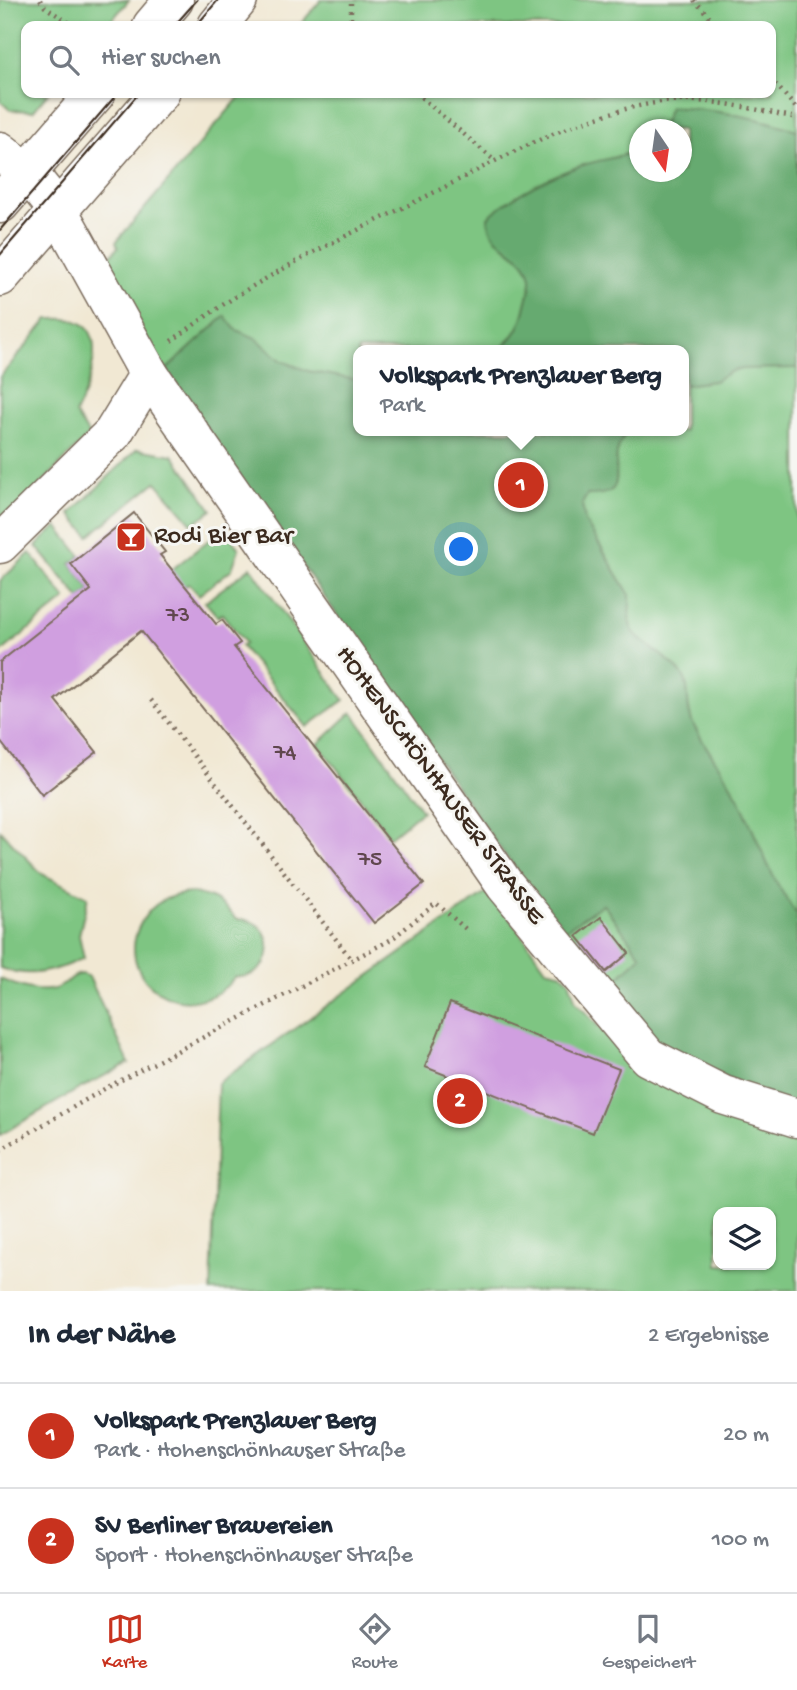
<!DOCTYPE html>
<html lang="de">
<meta charset="utf-8">
<style>
body{margin:0;font-family:"Gochi Hand",sans-serif;background:#f2f2f3;color:#1f2937}
.controls{position:absolute;right:21px;bottom:21px;display:grid;overflow:hidden;border-radius:14px;box-shadow:0 2px 5px #0004}
.controls button{width:63px;height:63px;display:grid;place-items:center;padding:0;border:0;border-bottom:2px solid #e0e1e3;background:#fff;color:#1f2937;font:35px sans-serif}
.compass{position:absolute;left:629px;top:119px;width:63px;height:63px;border-radius:50%;background:#fff;box-shadow:0 2px 5px #0004;rotate:167deg}
.you{position:absolute;left:462px;top:550px;width:24px;height:24px;margin:-18px;border:5px solid #fff;border-radius:50%;background:#1a73e8;box-shadow:0 0 0 10px #1a73e833}
.badge{display:grid;place-items:center;width:46px;height:46px;border-radius:50%;background:#c8321e;color:#fff;font-size:23px;font-weight:700}
.pin{position:absolute;translate:-50% -50%;border:4px solid #fff;box-shadow:0 2px 7px #0006}
.popup{position:absolute;left:353px;top:345px;width:336px;height:91px;box-sizing:border-box;display:grid;place-content:center;border-radius:14px;background:#fff;filter:drop-shadow(0 2px 5px #0005);font-size:23px;white-space:nowrap;color:#747a83}
.popup b{font-size:26px;color:#1f2937}
.popup::after{content:'';position:absolute;left:50%;top:100%;margin-left:-14px;border:14px solid transparent;border-top-color:#fff}
.list{margin:0;padding:0;list-style:none}
h2{display:flex;justify-content:space-between;align-items:center;height:91px;margin:0;padding:0 28px;font-size:30px}
h2 small{font-size:23px;font-weight:400;color:#747a83}
.list li{display:grid;grid-template-columns:46px 1fr auto;gap:21px;align-items:center;box-sizing:border-box;height:105px;padding:0 28px;border-top:2px solid #e0e1e3}
.list b{display:block;font-size:26px;white-space:nowrap}
.list p{margin:0;font-size:23px;white-space:nowrap;color:#747a83}
.list em{font-size:23px;font-style:normal;color:#747a83}
.icon{flex:none;width:38px;height:38px;fill:none;stroke:currentColor;stroke-width:2;stroke-linecap:round;stroke-linejoin:round}
.map{position:relative;flex:none;width:797px;height:1291px;overflow:hidden}
.search{position:absolute;background:#fff;box-shadow:0 2px 5px #0004;left:21px;right:21px;top:21px;height:77px;display:flex;align-items:center;gap:18px;box-sizing:border-box;padding:0 24px;border-radius:14px;color:#747a83;font-size:26px}
.sheet{height:301px;background:#fff}
nav{display:flex;justify-content:space-around;align-items:center;box-sizing:border-box;height:98px;border-top:2px solid #e0e1e3;background:#fff;font-size:19px;color:#747a83}
nav a{display:grid;justify-items:center;gap:4px}
nav .on{color:#c8321e}
.map>svg:first-child{display:block}
.green{fill:#7ec582;stroke:#5c7850;stroke-width:2;fill-rule:evenodd}
.forest{fill:#66aa70;stroke:#506a47;stroke-width:2}
.building{fill:#d09fe0}
.lines{fill:none;stroke-linecap:round;stroke-linejoin:round}
.minor-casing{stroke:#7b6c5d;stroke-width:41}
.path{stroke:#7b6c5d;stroke-width:4.5;stroke-dasharray:2 5;stroke-linecap:butt}
.minor{stroke:#fff;stroke-width:38}
.tram{stroke:#3b2a1e;stroke-width:2}
.labels{text-anchor:middle;dominant-baseline:central;stroke-width:6;stroke-linejoin:round;paint-order:stroke}
.number-label{font-size:23px;fill:#60474e}
.poi-label{font-size:26px;fill:#3b2a1e;stroke:#f6f6f2;text-anchor:start}
.street-label{font-size:26px;fill:#3b2a1e;stroke:#f6f6f2}
</style>
<div class="map">
<svg width="797" height="1291" viewBox="0 0 797 1291">
<rect width="100%" height="100%" fill="#f6f6f2"/>
<filter id="ink" filterUnits="userSpaceOnUse"><feTurbulence type="fractalNoise" baseFrequency=".0143" numOctaves="2"/><feDisplacementMap in="SourceGraphic" scale="14" xChannelSelector="R" yChannelSelector="G"/><feConvolveMatrix kernelMatrix="1 2 1 2 8 2 1 2 1" color-interpolation-filters="sRGB"/></filter>
<filter id="wash" filterUnits="userSpaceOnUse"><feTurbulence type="fractalNoise" baseFrequency=".00686" numOctaves="4" result="noise"/><feDisplacementMap in="SourceGraphic" scale="28" xChannelSelector="R" yChannelSelector="G"/><feGaussianBlur stdDeviation="1.57" result="paint"/><feColorMatrix in="noise" values="0 0 0 0 0 0 0 0 0 0 0 0 0 0 0 0 0 1.4 0 .05"/><feComposite in="paint" operator="in"/></filter>
<g filter="url(#wash)">
<rect width="100%" height="100%" fill="#f1e8d3"/>
<!-- green -->
<g class="green">
<path d="M 0,0 L 129,0 L 107,26 L 26,26 L 26,93 L 48,93 L 33,111 L 10,110 L 0,101 Z"/>
<path d="M 321,0 L 797,0 L 797,1107 L 686,1064 L 572,945 L 154,353 L 103,264 L 118,247 L 116,242 L 243,93 L 771,93 L 771,26 L 299,26 ZM 640,130 L 682,130 L 682,172 L 640,172 ZM 358,350 L 684,350 L 684,431 L 358,431 Z"/>
<path d="M 48,319 C 60,319 75,317 85,326 C 106,343 85,395 75,414 L 89,435 L 0,526 L 0,377 Z"/>
<path d="M 137,449 L 173,455 L 212,510 L 192,524 L 156,482 L 89,536 L 70,514 Z"/>
<path d="M 57,526 L 81,556 L 71,564 L 91,590 L 80,599 L 36,546 Z"/>
<path d="M 224,528 L 239,549 L 232,569 L 199,595 L 189,584 L 182,588 L 170,571 Z"/>
<path d="M 30,553 L 66,599 L 0,653 L 0,581 Z"/>
<path d="M 251,567 L 344,700 L 307,727 L 241,646 L 245,643 L 222,614 L 218,617 L 205,602 Z"/>
<path d="M 352,712 L 422,811 L 390,837 L 318,744 Z"/>
<path d="M 0,830 L 42,874 L 88,897 L 79,935 L 84,958 C 56,971 31,979 0,968 Z"/>
<path d="M 490,890 L 546,969 L 559,972 L 569,980 L 576,1002 L 641,1073 L 797,1133 L 797,1291 L 211,1291 L 218,1083 ZM 718,1212 L 771,1212 L 771,1265 L 718,1265 Z"/>
<path d="M 192,893 C 211,896 224,903 236,919 C 280,918 279,980 235,977 C 191,1033 108,980 142,921 C 153,902 171,894 192,893 Z"/>
<path d="M 82,974 L 89,977 L 129,1063 L 79,1089 L 0,1135 L 0,979 C 17,986 45,997 63,985 C 71,980 72,975 82,974 Z"/>
</g>
<!-- forest -->
<g class="forest">
<path d="M 670,107 C 714,109 755,117 797,130 L 797,368 L 743,369 L 732,371 L 714,381 L 684,385 L 684,350 L 499,350 C 515,337 522,325 526,305 C 528,296 532,286 531,278 C 526,249 489,249 488,217 C 512,195 552,175 583,165 C 602,159 621,158 639,149 L 640,172 L 682,172 L 682,130 L 659,129 L 659,125 L 664,122 Z"/>
<path d="M 225,316 L 236,330 L 256,338 L 282,361 L 308,371 L 358,380 L 358,431 L 628,431 C 625,435 621,440 619,445 C 609,472 632,496 587,495 L 582,504 L 585,521 L 630,595 C 631,606 627,617 631,627 C 637,643 675,659 685,679 C 690,690 685,709 694,726 C 707,751 726,773 739,799 C 758,838 770,880 797,914 L 797,1107 L 667,1053 L 607,988 L 641,956 L 603,904 L 562,932 L 496,843 L 166,370 Z"/>
</g>
<g id="blocks">
<!-- building -->
<g class="building">
<path d="M 134,513 L 165,552 L 160,555 L 216,624 L 222,620 L 240,643 L 234,647 L 424,884 L 374,923 L 141,631 L 55,700 L 97,752 L 42,795 L 0,741 L 0,662 L 91,590 L 71,564 Z"/>
<path d="M 601,917 L 629,953 L 606,972 L 577,936 Z"/>
<path d="M 450,1003 L 619,1069 L 593,1133 L 425,1067 Z"/>
</g>
</g>
</g>
<g filter="url(#ink)">
<use href="#blocks" fill-opacity="0" stroke="#7b6c5d" stroke-width="2"/>
<g class="lines">
<!-- minor casing -->
<g class="minor-casing">
<g id="minor">
<path d="M 152,26 L 174,0"/>
<path d="M 217,26 L 238,0"/>
<path d="M 0,151 L 28,173 L 58,210 L 149,374 L 505,885 L 648,1057 L 723,1095 L 797,1118"/>
<path d="M 0,204 L 96,93"/>
<path d="M 0,277 L 160,93"/>
<path d="M 0,544 L 113,433 L 149,374"/>
</g>
</g>
<!-- path -->
<g class="path">
<path d="M 40,0 L 45,7 L 74,26"/>
<path d="M 694,0 L 718,26"/>
<path d="M 351,26 L 351,0"/>
<path d="M 771,79 L 797,109"/>
<path d="M 416,93 L 495,161"/>
<path d="M 171,341 C 200,321 229,299 260,282 C 318,248 379,220 439,190 C 507,155 579,115 655,103 C 700,95 753,109 797,118"/>
<path d="M 151,700 L 352,960"/>
<path d="M 0,1150 L 106,1088 L 392,939 L 436,903 L 468,931"/>
</g>
<!-- minor -->
<use href="#minor" class="minor"/>
<!-- tram -->
<g class="tram">
<path d="M 174,26 L 197,0"/>
<path d="M 196,26 L 218,0"/>
<path d="M 0,230 L 118,93"/>
<path d="M 0,255 L 139,93"/>
</g>
</g>
</g>
<!-- icons -->
<defs>
<g id="bar-square" transform="scale(1.575)"><rect x="-9" y="-9" width="18" height="18" rx="4" fill="#c8321e" stroke="#f6f6f2"/><path d="M-6-5H6L.8 .8V4.5H3.5V6h-7V4.5H-.8V.8Z" fill="#fff"/></g>
</defs>
<g fill-rule="evenodd">
<use href="#bar-square" x="131" y="537"/>
</g>
<g class="labels">
<!-- number labels -->
<g class="number-label">
<text x="178" y="616">73</text>
<text x="285" y="753">74</text>
<text x="370" y="860">75</text>
</g>
<!-- poi labels -->
<g class="poi-label">
<text x="154" y="537">Rodi Bier Bar</text>
</g>
<!-- street labels -->
<g class="street-label">
<text transform="translate(439 786) rotate(54)">HOHENSCHÖNHAUSER STRASSE</text>
</g>
</g>
</svg>
<div class="controls">
<button><svg class="icon" aria-label="layers" viewBox="0 0 24 24"><path d="M12 4l9 5-9 5-9-5zM3 14l9 5 9-5"/></svg></button>
</div>
<svg class="compass" viewBox="-18 -18 36 36"><path d="M0-13l5 13h-10z" fill="#e53935"/><path d="M0 13l5-13h-10z" fill="#747a83"/></svg>
<div class="you"></div>
<div class="pin badge" style="left:521px;top:485px">1</div>
<div class="popup"><b>Volkspark Prenzlauer Berg</b>Park</div>
<div class="pin badge" style="left:460px;top:1101px">2</div>
<div class="search"><svg class="icon" aria-label="search" viewBox="0 0 24 24"><circle cx="10" cy="10" r="6"/><path d="M15 15l6 6"/></svg>Hier suchen</div>
</div>
<section class="sheet">
<h2>In der Nähe<small>2 Ergebnisse</small></h2>
<ul class="list">
<li><span class="badge">1</span><div><b>Volkspark Prenzlauer Berg</b><p>Park · Hohenschönhauser Straße</p></div><em>20 m</em></li>
<li><span class="badge">2</span><div><b>SV Berliner Brauereien</b><p>Sport · Hohenschönhauser Straße</p></div><em>100 m</em></li>
</ul>
</section>
<nav>
<a class="on"><svg class="icon" aria-label="map" viewBox="0 0 24 24"><path d="M3 6l6-2 6 2 6-2v14l-6 2-6-2-6 2zM9 4v14M15 6v14"/></svg>Karte</a>
<a><svg class="icon" aria-label="directions" viewBox="0 0 24 24"><path d="M12 3l9 9-9 9-9-9zM9 14v-3h6M13 9l2 2-2 2"/></svg>Route</a>
<a><svg class="icon" aria-label="saved" viewBox="0 0 24 24"><path d="M7 4h10v16l-5-4-5 4z"/></svg>Gespeichert</a>
</nav>
